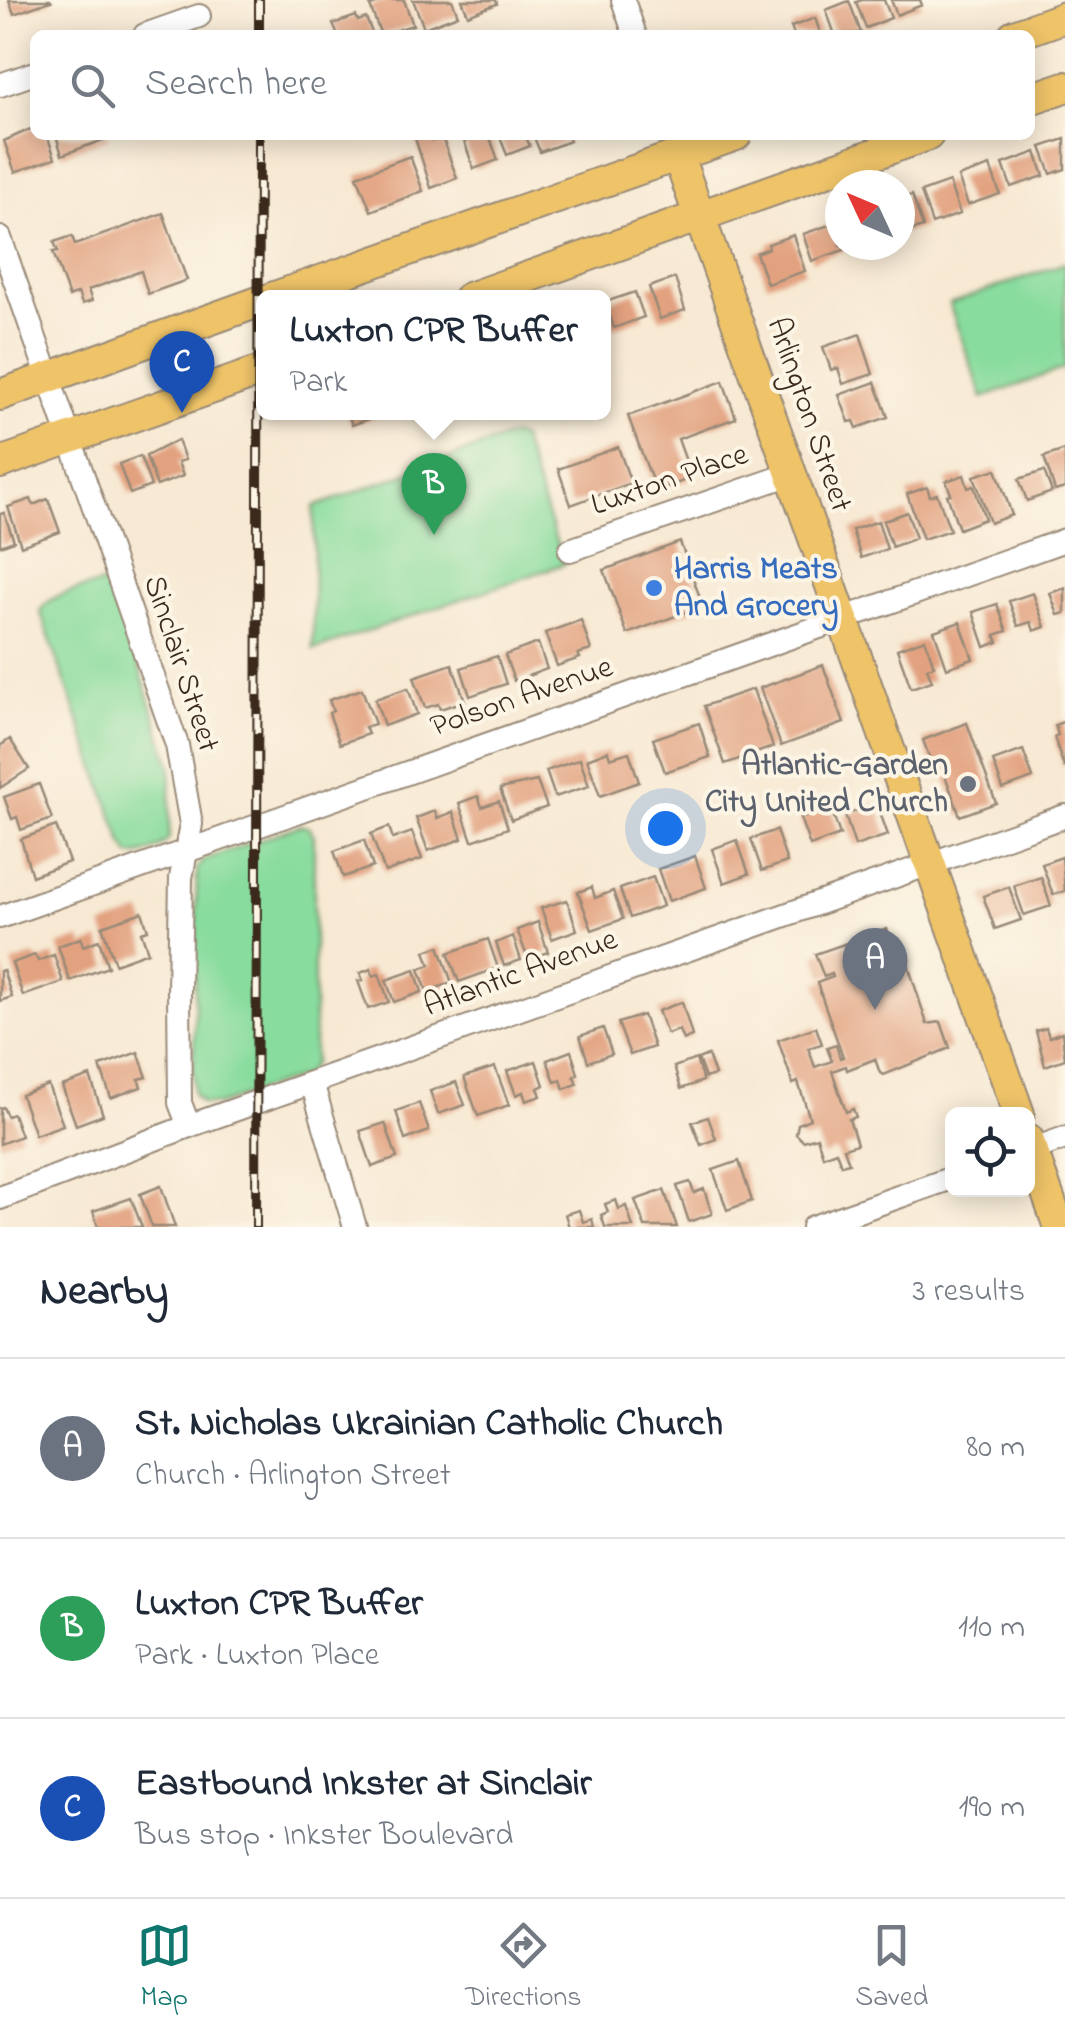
<!DOCTYPE html>
<meta charset="utf-8">
<style>
body{margin:0;font-family:"Indie Flower",sans-serif;background:#f2f2f3;color:#1f2937}
.controls{position:absolute;right:30px;bottom:30px;display:grid;overflow:hidden;border-radius:15px;box-shadow:0 5px 25px #0003}
.controls button{width:90px;height:90px;display:grid;place-items:center;padding:0;border:0;border-bottom:2px solid #e0e1e3;background:#fff;color:#1f2937;font:50px sans-serif}
.compass{position:absolute;left:825px;top:170px;width:90px;height:90px;border-radius:50%;background:#fff;box-shadow:0 5px 25px #0003;rotate:314deg}
.you{position:absolute;left:665px;top:828px;width:35px;height:35px;margin:-25px;border:8px solid #fff;border-radius:50%;background:#1a73e8;box-shadow:0 0 0 15px #1a73e833}
.badge{display:grid;place-items:center;width:65px;height:65px;border-radius:50%;background:#0f766e;color:#fff;font-size:32px;font-weight:700}
.pin{position:absolute;translate:-50% -82px;filter:drop-shadow(0 2px 5px #0008)}
.pin::after{content:'';position:absolute;top:52px;width:35px;height:30px;background:inherit;clip-path:polygon(0 0,100% 0,50% 100%)}
.popup{position:absolute;left:256px;top:290px;width:355px;height:130px;box-sizing:border-box;display:grid;place-content:center;border-radius:15px;background:#fff;filter:drop-shadow(0 2px 8px #0005);font-size:32px;white-space:nowrap;color:#747a83}
.popup b{font-size:38px;color:#1f2937}
.popup::after{content:'';position:absolute;left:50%;top:100%;margin-left:-20px;border:20px solid transparent;border-top-color:#fff}
.list{margin:0;padding:0;list-style:none}
h2{display:flex;justify-content:space-between;align-items:center;height:130px;margin:0;padding:0 40px;font-size:42px}
h2 small{font-size:32px;font-weight:400;color:#747a83}
.list li{display:grid;grid-template-columns:65px 1fr auto;gap:30px;align-items:center;box-sizing:border-box;height:180px;padding:0 40px;border-top:2px solid #e0e1e3}
.list b{display:block;font-size:38px;white-space:nowrap}
.list p{margin:0;font-size:32px;white-space:nowrap;color:#747a83}
.list em{font-size:32px;font-style:normal;color:#747a83}
.icon{flex:none;width:55px;height:55px;fill:none;stroke:currentColor;stroke-width:2;stroke-linecap:round;stroke-linejoin:round}
.map{position:relative;flex:none;width:1065px;height:1227px;overflow:hidden}
.search{position:absolute;background:#fff;box-shadow:0 5px 25px #0003;left:30px;right:30px;top:30px;height:110px;display:flex;align-items:center;gap:25px;box-sizing:border-box;padding:0 35px;border-radius:15px;color:#747a83;font-size:38px}
.sheet{height:670px;background:#fff}
nav{display:flex;justify-content:space-around;align-items:center;box-sizing:border-box;height:140px;border-top:2px solid #e0e1e3;background:#fff;font-size:28px;color:#747a83}
nav a{display:grid;justify-items:center;gap:5px}
nav .on{color:#0f766e}
.map>svg:first-child{display:block}
.green{fill:#88dc9d;stroke:#62835e;stroke-width:2.5}
.building{fill:#e2a17f}
.lines{fill:none;stroke-linecap:round;stroke-linejoin:round}
.minor-casing{stroke:#998a78;stroke-width:26}
.major-casing{stroke:#998a78;stroke-width:34}
.minor{stroke:#fff;stroke-width:22}
.major{stroke:#efc469;stroke-width:30}
.rail-casing{stroke:#3b2a1e;stroke-width:10}
.rail{stroke:#fcf5e5;stroke-width:6;stroke-dasharray:19;stroke-linecap:butt}
.shop-dot{fill:#3f7fe0;stroke:#fcf5e5;stroke-width:4}
.worship-dot{fill:#6b7280;stroke:#fcf5e5;stroke-width:4}
.labels{text-anchor:middle;dominant-baseline:central;stroke-width:8;stroke-linejoin:round;paint-order:stroke}
.street-label{font-size:32px;fill:#3b2a1e;stroke:#fcf5e5}
.shop-label{font-size:32px;font-weight:bold;fill:#366cbe;stroke:#fcf5e5;text-anchor:start}
.worship-label{font-size:32px;font-weight:bold;fill:#5b616d;stroke:#fcf5e5;text-anchor:end}
</style>
<div class="map">
<svg width="1065" height="1227" viewBox="0 0 1065 1227">
<rect width="100%" height="100%" fill="#fcf5e5"/>
<filter id="ink" filterUnits="userSpaceOnUse"><feTurbulence type="fractalNoise" baseFrequency=".01" numOctaves="2"/><feDisplacementMap in="SourceGraphic" scale="20" xChannelSelector="R" yChannelSelector="G"/><feConvolveMatrix kernelMatrix="1 2 1 2 8 2 1 2 1" color-interpolation-filters="sRGB"/></filter>
<filter id="wash" filterUnits="userSpaceOnUse"><feTurbulence type="fractalNoise" baseFrequency=".0048" numOctaves="4" result="noise"/><feDisplacementMap in="SourceGraphic" scale="40" xChannelSelector="R" yChannelSelector="G"/><feGaussianBlur stdDeviation="2.25" result="paint"/><feColorMatrix in="noise" values="0 0 0 0 0 0 0 0 0 0 0 0 0 0 0 0 0 1.4 0 .05"/><feComposite in="paint" operator="in"/></filter>
<g filter="url(#wash)">
<rect width="100%" height="100%" fill="#f7e9d3"/>
<!-- green -->
<g class="green">
<path d="M 1065,263 L 1065,368 L 983,398 L 949,304 Z"/>
<path d="M 512,435 L 521,438 L 564,564 L 313,650 L 314,507 Z"/>
<path d="M 105,583 L 113,586 L 171,766 L 169,839 C 161,848 143,857 130,855 L 122,842 L 40,611 C 51,592 85,589 105,583 Z"/>
<path d="M 300,825 L 310,828 L 314,836 L 314,1062 L 305,1075 L 218,1105 L 203,1104 L 193,1094 L 197,868 L 204,860 Z"/>
</g>
<g id="blocks">
<!-- building -->
<g class="building">
<path d="M 9,0 L 50,0 L 51,1 L 14,14 Z"/>
<path d="M 387,0 L 404,0 L 413,25 L 381,35 L 370,6 Z"/>
<path d="M 413,0 L 452,0 L 458,15 L 424,28 Z"/>
<path d="M 462,0 L 496,0 L 497,4 L 468,15 Z"/>
<path d="M 862,0 L 884,0 L 891,18 L 866,28 L 856,2 Z"/>
<path d="M 891,0 L 920,0 L 922,5 L 897,15 Z"/>
<path d="M 849,1 L 861,33 L 835,35 L 826,10 Z"/>
<path d="M 356,16 L 358,21 L 366,18 L 373,35 L 338,35 L 333,24 Z"/>
<path d="M 815,18 L 821,35 L 794,35 L 791,27 Z"/>
<path d="M 35,127 L 35,135 L 47,135 L 55,158 L 15,172 L 4,141 Z"/>
<path d="M 56,135 L 108,135 L 109,138 L 62,155 Z"/>
<path d="M 414,135 L 429,135 L 432,141 L 442,137 L 457,178 L 431,188 Z"/>
<path d="M 481,135 L 489,135 L 498,160 L 474,169 L 464,141 Z"/>
<path d="M 499,135 L 525,135 L 530,146 L 507,155 Z"/>
<path d="M 533,135 L 567,135 L 570,141 L 540,152 Z"/>
<path d="M 1065,139 L 1065,169 L 1051,174 L 1041,147 Z"/>
<path d="M 1036,152 L 1044,176 L 1011,187 L 1003,164 Z"/>
<path d="M 410,156 L 423,191 L 371,211 L 357,176 Z"/>
<path d="M 990,166 L 1000,194 L 968,205 L 958,177 Z"/>
<path d="M 949,182 L 960,214 L 932,224 L 921,192 Z"/>
<path d="M 912,195 L 923,227 L 900,234 L 900,199 Z"/>
<path d="M 163,213 L 187,280 L 148,294 L 141,271 L 88,290 L 92,301 L 82,304 L 78,293 L 69,297 L 53,252 L 58,251 L 54,242 L 72,236 L 75,245 Z"/>
<path d="M 838,222 L 840,245 L 846,245 L 847,249 L 812,261 L 803,234 Z"/>
<path d="M 793,235 L 805,271 L 767,284 L 756,253 L 769,248 L 768,244 Z"/>
<path d="M 675,278 L 685,310 L 660,319 L 649,287 Z"/>
<path d="M 635,292 L 644,317 L 614,328 L 605,302 Z"/>
<path d="M 860,334 L 873,374 L 843,384 L 838,368 L 831,370 L 823,347 Z"/>
<path d="M 723,381 L 736,418 L 678,439 L 692,478 L 656,491 L 628,416 Z"/>
<path d="M 875,382 L 888,417 L 857,428 L 854,421 L 849,422 L 839,395 Z"/>
<path d="M 347,412 L 386,412 L 386,413 L 352,425 Z"/>
<path d="M 178,440 L 185,460 L 178,462 L 183,476 L 157,486 L 146,456 Z"/>
<path d="M 618,447 L 631,483 L 571,505 L 558,469 Z"/>
<path d="M 1065,450 L 1065,488 L 1055,491 L 1044,457 Z"/>
<path d="M 140,456 L 151,486 L 130,494 L 119,464 Z"/>
<path d="M 996,469 L 1012,515 L 990,523 L 974,476 Z"/>
<path d="M 1044,471 L 1052,492 L 1027,501 L 1019,479 Z"/>
<path d="M 964,475 L 968,488 L 974,486 L 985,519 L 959,529 L 947,495 L 951,494 L 946,481 Z"/>
<path d="M 927,487 L 930,496 L 937,494 L 950,530 L 923,539 L 907,494 Z"/>
<path d="M 31,499 L 33,505 L 48,499 L 60,532 L 21,546 L 8,507 Z"/>
<path d="M 907,512 L 916,538 L 892,547 L 883,521 Z"/>
<path d="M 4,513 L 14,541 L 0,546 L 0,514 Z"/>
<path d="M 878,521 L 887,549 L 861,558 L 852,530 Z"/>
<path d="M 680,542 L 703,606 L 627,634 L 604,570 Z"/>
<path d="M 1065,588 L 1065,613 L 1058,615 L 1050,593 Z"/>
<path d="M 1033,593 L 1045,627 L 1034,631 L 1031,622 L 1018,626 L 1009,601 Z"/>
<path d="M 997,604 L 1007,631 L 995,635 L 998,642 L 985,647 L 973,612 Z"/>
<path d="M 581,620 L 591,650 L 578,654 L 580,658 L 557,666 L 545,633 Z"/>
<path d="M 960,622 L 973,659 L 947,668 L 934,631 Z"/>
<path d="M 925,639 L 934,666 L 927,668 L 932,681 L 911,688 L 897,649 Z"/>
<path d="M 538,643 L 547,669 L 514,681 L 505,655 Z"/>
<path d="M 497,656 L 506,684 L 470,696 L 461,668 Z"/>
<path d="M 452,664 L 465,701 L 440,709 L 438,704 L 425,708 L 414,677 Z"/>
<path d="M 823,665 L 844,723 L 781,746 L 760,688 Z"/>
<path d="M 408,688 L 417,714 L 384,726 L 375,699 Z"/>
<path d="M 362,689 L 375,724 L 365,727 L 368,734 L 340,744 L 329,713 L 333,711 L 329,700 Z"/>
<path d="M 753,689 L 773,747 L 725,764 L 704,706 Z"/>
<path d="M 1065,721 L 1065,767 L 1064,767 L 1054,737 L 1058,735 L 1055,725 Z"/>
<path d="M 699,723 L 710,757 L 665,772 L 653,739 Z"/>
<path d="M 967,723 L 996,803 L 960,816 L 940,762 L 932,765 L 923,740 Z"/>
<path d="M 10,739 L 29,769 L 0,788 L 0,746 Z"/>
<path d="M 1023,750 L 1033,778 L 1003,789 L 993,761 Z"/>
<path d="M 608,751 L 610,758 L 629,752 L 639,782 L 600,796 L 587,759 Z"/>
<path d="M 580,759 L 589,786 L 555,797 L 546,771 Z"/>
<path d="M 537,781 L 547,807 L 511,820 L 500,789 Z"/>
<path d="M 39,784 L 52,819 L 21,830 L 17,817 L 12,819 L 4,797 Z"/>
<path d="M 478,796 L 482,807 L 499,801 L 508,828 L 472,841 L 459,803 Z"/>
<path d="M 877,804 L 888,835 L 855,846 L 845,815 Z"/>
<path d="M 831,808 L 840,835 L 810,846 L 800,818 Z"/>
<path d="M 435,811 L 437,818 L 453,812 L 462,839 L 428,851 L 416,818 Z"/>
<path d="M 56,826 L 69,862 L 32,876 L 21,839 Z"/>
<path d="M 389,827 L 393,839 L 412,832 L 422,859 L 385,872 L 371,834 Z"/>
<path d="M 776,830 L 787,862 L 762,871 L 751,839 Z"/>
<path d="M 364,840 L 373,867 L 343,877 L 334,851 Z"/>
<path d="M 737,840 L 749,874 L 724,883 L 712,849 Z"/>
<path d="M 695,856 L 706,888 L 669,901 L 658,869 Z"/>
<path d="M 1062,857 L 1065,891 L 1053,895 L 1042,864 Z"/>
<path d="M 653,877 L 663,906 L 630,918 L 620,889 Z"/>
<path d="M 1041,877 L 1051,906 L 1024,915 L 1014,886 Z"/>
<path d="M 592,887 L 595,898 L 613,891 L 623,919 L 592,930 L 578,892 Z"/>
<path d="M 1009,887 L 1021,920 L 995,929 L 983,896 Z"/>
<path d="M 567,900 L 577,930 L 552,939 L 541,908 Z"/>
<path d="M 142,912 L 148,930 L 141,932 L 148,952 L 115,964 L 102,926 Z"/>
<path d="M 538,922 L 548,952 L 528,959 L 517,930 Z"/>
<path d="M 887,929 L 895,952 L 888,957 L 904,952 L 927,1024 L 941,1022 L 950,1048 L 884,1075 L 880,1073 L 875,1059 L 847,1070 L 846,1066 L 832,1071 L 846,1112 L 853,1109 L 856,1117 L 849,1119 L 857,1144 L 844,1148 L 849,1163 L 841,1165 L 836,1151 L 823,1156 L 817,1137 L 803,1141 L 796,1134 L 798,1124 L 810,1119 L 798,1082 L 793,1084 L 778,1040 L 816,1027 L 822,1044 L 808,1048 L 815,1067 L 832,1061 L 827,1048 L 836,1045 L 840,1058 L 843,1057 L 817,983 L 833,977 L 832,974 L 824,977 L 815,954 Z"/>
<path d="M 513,936 L 521,960 L 504,966 L 496,943 Z"/>
<path d="M 81,938 L 83,946 L 99,940 L 108,967 L 70,981 L 58,946 Z"/>
<path d="M 488,939 L 498,968 L 459,982 L 448,953 Z"/>
<path d="M 439,946 L 452,983 L 427,991 L 419,969 L 430,965 L 425,951 Z"/>
<path d="M 35,955 L 38,961 L 54,955 L 63,982 L 23,996 L 12,963 Z"/>
<path d="M 371,969 L 373,976 L 379,974 L 389,1002 L 368,1009 L 358,981 L 363,980 L 360,973 Z"/>
<path d="M 3,970 L 12,997 L 0,1001 L 0,971 Z"/>
<path d="M 415,970 L 422,992 L 394,1002 L 386,980 Z"/>
<path d="M 682,1002 L 692,1036 L 683,1040 L 679,1030 L 667,1034 L 658,1011 Z"/>
<path d="M 643,1015 L 654,1047 L 630,1055 L 618,1023 Z"/>
<path d="M 603,1028 L 612,1054 L 588,1062 L 580,1036 Z"/>
<path d="M 1046,1028 L 1049,1037 L 1062,1032 L 1065,1059 L 1045,1066 L 1036,1031 Z"/>
<path d="M 571,1051 L 578,1074 L 574,1076 L 577,1084 L 564,1089 L 561,1080 L 555,1082 L 547,1060 Z"/>
<path d="M 138,1052 L 147,1077 L 139,1079 L 141,1087 L 111,1098 L 100,1066 Z"/>
<path d="M 708,1055 L 715,1075 L 705,1078 L 698,1059 Z"/>
<path d="M 696,1059 L 703,1081 L 681,1089 L 674,1067 Z"/>
<path d="M 536,1061 L 544,1085 L 538,1088 L 541,1096 L 526,1101 L 523,1092 L 516,1095 L 507,1071 Z"/>
<path d="M 495,1067 L 509,1105 L 478,1116 L 464,1077 Z"/>
<path d="M 90,1076 L 103,1115 L 76,1125 L 62,1086 Z"/>
<path d="M 456,1082 L 465,1105 L 438,1114 L 430,1091 Z"/>
<path d="M 48,1085 L 63,1125 L 35,1135 L 21,1095 Z"/>
<path d="M 419,1103 L 429,1131 L 405,1140 L 396,1111 Z"/>
<path d="M 3,1107 L 7,1116 L 13,1114 L 21,1136 L 0,1144 L 0,1108 Z"/>
<path d="M 708,1117 L 716,1139 L 701,1145 L 692,1122 Z"/>
<path d="M 385,1123 L 397,1158 L 372,1167 L 360,1131 Z"/>
<path d="M 739,1161 L 752,1201 L 727,1210 L 713,1170 Z"/>
<path d="M 690,1182 L 694,1193 L 704,1189 L 712,1214 L 689,1222 L 677,1186 Z"/>
<path d="M 161,1186 L 175,1227 L 152,1227 L 140,1194 Z"/>
<path d="M 664,1190 L 677,1227 L 645,1227 L 635,1200 Z"/>
<path d="M 131,1198 L 142,1227 L 98,1227 L 93,1211 Z"/>
<path d="M 616,1200 L 619,1209 L 626,1206 L 633,1227 L 605,1227 L 601,1215 L 608,1212 L 605,1204 Z"/>
<path d="M 579,1210 L 583,1222 L 592,1219 L 594,1227 L 569,1227 L 565,1214 Z"/>
</g>
</g>
</g>
<g filter="url(#ink)">
<use href="#blocks" fill-opacity="0" stroke="#998a78" stroke-width="2.5"/>
<g class="lines">
<!-- minor casing -->
<g class="minor-casing">
<g id="minor">
<path d="M 623,0 L 635,35"/>
<path d="M 145,35 L 199,16"/>
<path d="M 0,85 L 35,73"/>
<path d="M 0,238 L 177,745 L 191,824 L 181,878 L 179,991 L 180,1103 L 189,1126"/>
<path d="M 570,550 L 791,474"/>
<path d="M 0,917 L 1065,540"/>
<path d="M 312,1083 L 355,1227"/>
<path d="M 1028,1151 L 1065,1138"/>
<path d="M 0,1198 L 189,1126 L 1065,816"/>
<path d="M 813,1227 L 952,1178"/>
</g>
</g>
<!-- major casing -->
<g class="major-casing">
<g id="major">
<path d="M 1014,35 L 1065,17"/>
<path d="M 1030,99 L 1065,87"/>
<path d="M 678,156 L 1019,1114"/>
<path d="M 272,298 L 736,135"/>
<path d="M 469,298 L 928,135"/>
<path d="M 0,395 L 264,300"/>
<path d="M 0,463 L 264,370"/>
<path d="M 1028,1139 L 1059,1227"/>
</g>
</g>
<!-- minor -->
<use href="#minor" class="minor"/>
<!-- major -->
<use href="#major" class="major"/>
<!-- rail casing -->
<g class="rail-casing">
<g id="rail">
<path d="M 259,0 L 259,35"/>
<path d="M 256,1227 L 259,135"/>
</g>
</g>
<!-- rail -->
<use href="#rail" class="rail"/>
</g>
</g>
<!-- markers -->
<circle class="shop-dot" cx="654" cy="588" r="10"/>
<circle class="worship-dot" cx="968" cy="784" r="10"/>
<g class="labels">
<!-- street labels -->
<g class="street-label">
<text transform="translate(808 415) rotate(71)">Arlington Street</text>
<text transform="translate(670 481) rotate(-19)">Luxton Place</text>
<text transform="translate(180 664) rotate(72)">Sinclair Street</text>
<text transform="translate(522 698) rotate(-19)">Polson Avenue</text>
<text transform="translate(521 974) rotate(-20)">Atlantic Avenue</text>
</g>
<!-- shop labels -->
<g class="shop-label">
<text x="674" y="570">Harris Meats<tspan x="674" dy="37">And Grocery</tspan></text>
</g>
<!-- worship labels -->
<g class="worship-label">
<text x="948" y="766">Atlantic-Garden<tspan x="948" dy="37">City United Church</tspan></text>
</g>
</g>
</svg>
<div class="controls">
<button><svg class="icon" aria-label="locate" viewBox="0 0 24 24"><circle cx="12" cy="12" r="6"/><path d="M12 2v4M12 18v4M2 12h4M18 12h4"/></svg></button>
</div>
<svg class="compass" viewBox="-18 -18 36 36"><path d="M0-13l5 13h-10z" fill="#e53935"/><path d="M0 13l5-13h-10z" fill="#747a83"/></svg>
<div class="you"></div>
<div class="pin badge" style="left:875px;top:1010px;background:#6b7280">A</div>
<div class="pin badge" style="left:434px;top:535px;background:#2e9e5b">B</div>
<div class="popup"><b>Luxton CPR Buffer</b>Park</div>
<div class="pin badge" style="left:182px;top:413px;background:#1a4fb4">C</div>
<div class="search"><svg class="icon" aria-label="search" viewBox="0 0 24 24"><circle cx="10" cy="10" r="6"/><path d="M15 15l6 6"/></svg>Search here</div>
</div>
<section class="sheet">
<h2>Nearby<small>3 results</small></h2>
<ul class="list">
<li><span class="badge" style="background:#6b7280">A</span><div><b>St. Nicholas Ukrainian Catholic Church</b><p>Church · Arlington Street</p></div><em>80 m</em></li>
<li><span class="badge" style="background:#2e9e5b">B</span><div><b>Luxton CPR Buffer</b><p>Park · Luxton Place</p></div><em>110 m</em></li>
<li><span class="badge" style="background:#1a4fb4">C</span><div><b>Eastbound Inkster at Sinclair</b><p>Bus stop · Inkster Boulevard</p></div><em>190 m</em></li>
</ul>
</section>
<nav>
<a class="on"><svg class="icon" aria-label="map" viewBox="0 0 24 24"><path d="M3 6l6-2 6 2 6-2v14l-6 2-6-2-6 2zM9 4v14M15 6v14"/></svg>Map</a>
<a><svg class="icon" aria-label="directions" viewBox="0 0 24 24"><path d="M12 3l9 9-9 9-9-9zM9 14v-3h6M13 9l2 2-2 2"/></svg>Directions</a>
<a><svg class="icon" aria-label="saved" viewBox="0 0 24 24"><path d="M7 4h10v16l-5-4-5 4z"/></svg>Saved</a>
</nav>
